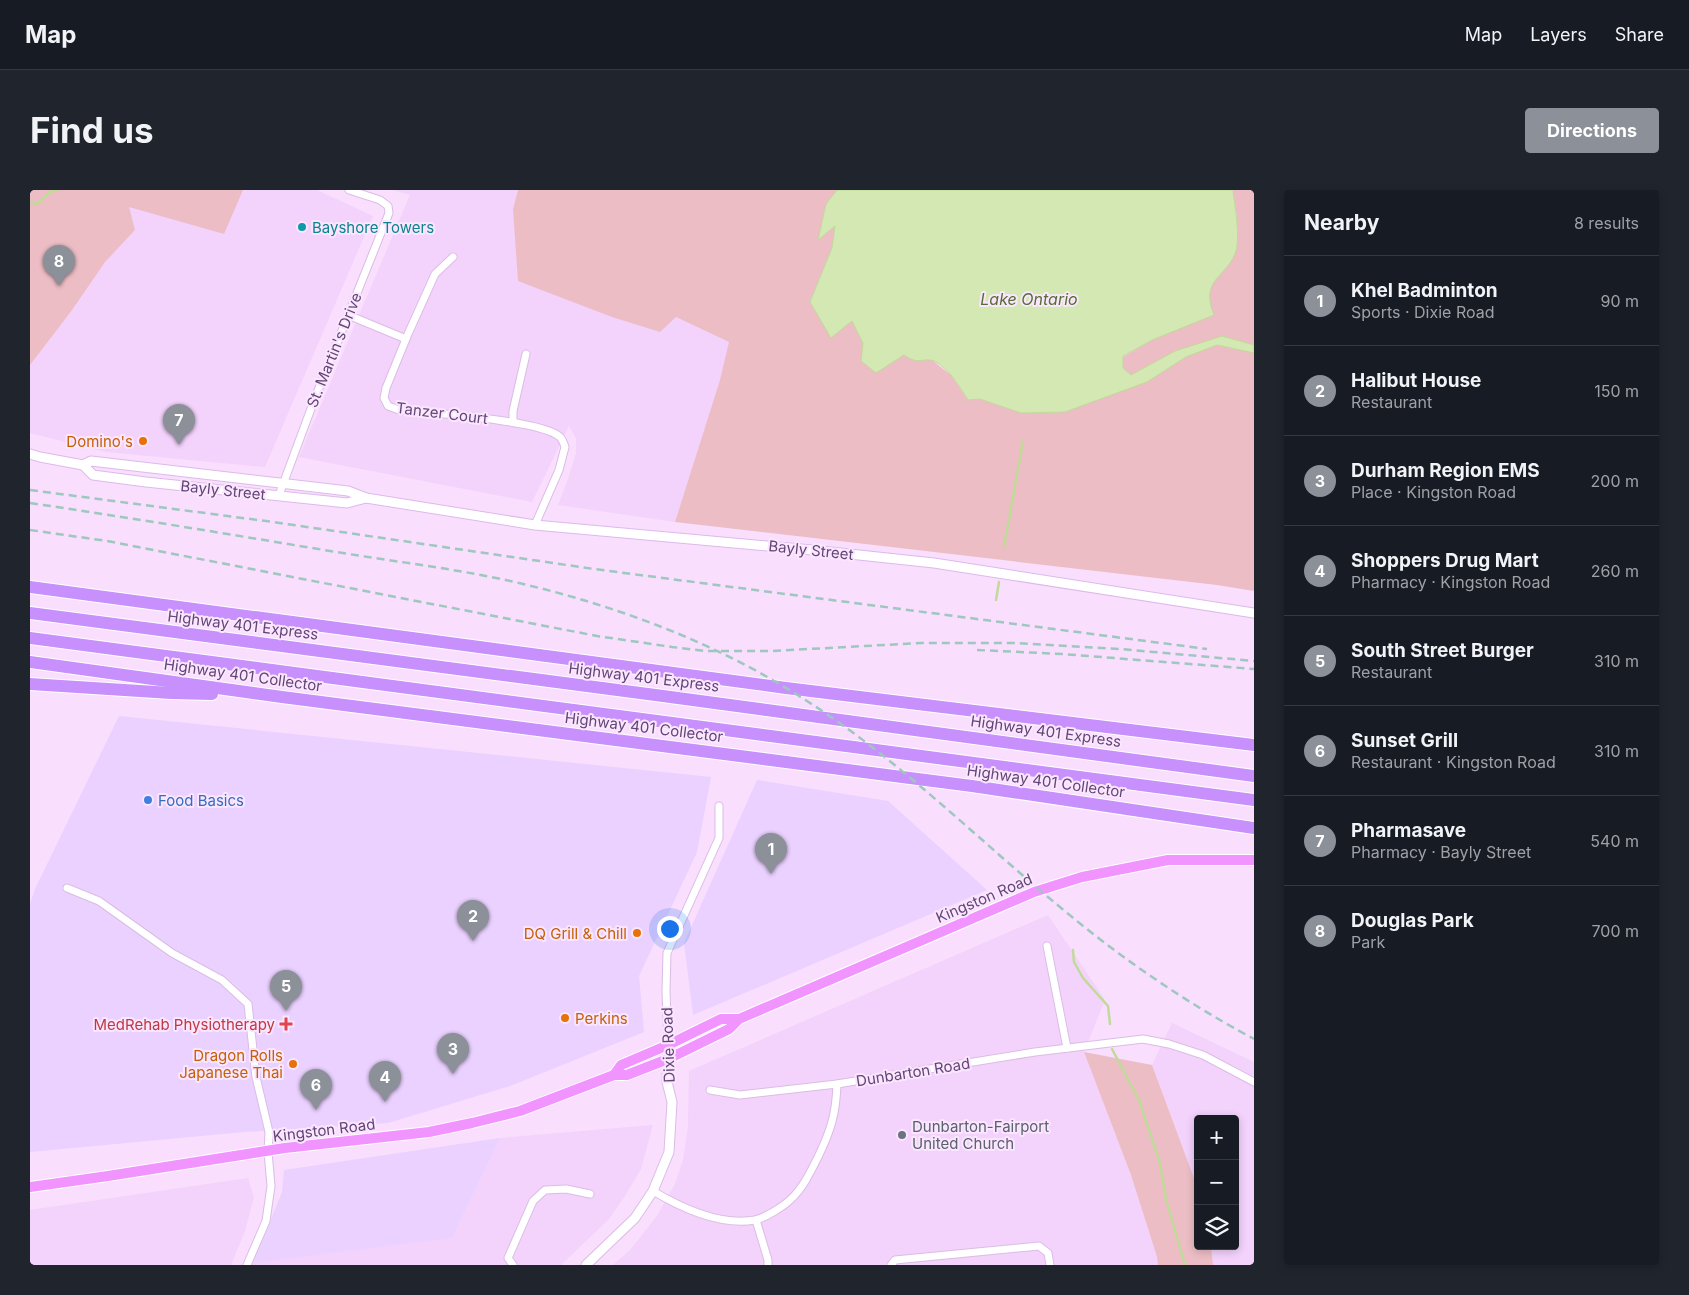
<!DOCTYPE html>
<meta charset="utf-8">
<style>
body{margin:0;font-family:Inter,sans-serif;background:#20242c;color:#f1f3f6}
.controls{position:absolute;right:15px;bottom:15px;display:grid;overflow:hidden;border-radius:5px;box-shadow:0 2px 8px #0003}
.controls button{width:45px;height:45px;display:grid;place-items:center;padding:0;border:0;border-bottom:1px solid #363941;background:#171b24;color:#f1f3f6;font:25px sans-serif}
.you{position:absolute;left:639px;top:738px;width:18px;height:18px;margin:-12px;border:4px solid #fff;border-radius:50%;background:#1a73e8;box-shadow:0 0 0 8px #1a73e833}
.badge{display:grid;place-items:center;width:32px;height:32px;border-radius:50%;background:#8c9099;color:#fff;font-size:16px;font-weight:700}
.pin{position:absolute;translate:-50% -41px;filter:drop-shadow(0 1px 2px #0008)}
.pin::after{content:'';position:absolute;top:26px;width:18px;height:15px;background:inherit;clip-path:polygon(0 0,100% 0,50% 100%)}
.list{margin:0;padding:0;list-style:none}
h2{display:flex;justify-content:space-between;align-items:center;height:65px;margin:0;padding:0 20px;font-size:21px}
h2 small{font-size:16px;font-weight:400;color:#9ea1a6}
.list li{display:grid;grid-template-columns:32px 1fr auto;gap:15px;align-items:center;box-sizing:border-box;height:90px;padding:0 20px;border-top:1px solid #363941}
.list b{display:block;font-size:19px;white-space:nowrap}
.list p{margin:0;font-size:16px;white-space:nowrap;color:#9ea1a6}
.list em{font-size:16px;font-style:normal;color:#9ea1a6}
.icon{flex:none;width:28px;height:28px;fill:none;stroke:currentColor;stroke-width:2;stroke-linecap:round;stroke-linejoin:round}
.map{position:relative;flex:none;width:1224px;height:1075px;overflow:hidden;border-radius:5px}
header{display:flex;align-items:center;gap:30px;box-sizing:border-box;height:70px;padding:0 25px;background:#171b24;border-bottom:1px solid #363941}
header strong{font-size:24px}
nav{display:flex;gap:28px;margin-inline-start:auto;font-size:18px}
.intro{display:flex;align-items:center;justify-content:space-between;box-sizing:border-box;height:120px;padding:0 30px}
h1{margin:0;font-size:35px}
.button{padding:12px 22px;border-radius:5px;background:#8c9099;color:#fff;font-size:18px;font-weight:700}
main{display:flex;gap:30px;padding:0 30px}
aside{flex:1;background:#171b24;border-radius:5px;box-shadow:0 2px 8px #0003}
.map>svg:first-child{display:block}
.residential{fill:#f3d2fb}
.commercial{fill:#ead1ff}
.green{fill:#ecbdc4}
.water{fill:#d3e8b2;stroke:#c0da98}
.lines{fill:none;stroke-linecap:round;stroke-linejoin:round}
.stream{stroke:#c0da98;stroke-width:2.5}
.minor-casing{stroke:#dabde4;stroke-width:9}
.tertiary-casing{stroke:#dabde4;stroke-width:11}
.secondary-casing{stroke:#dcbaea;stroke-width:11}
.primary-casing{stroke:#fff;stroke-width:12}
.motorway-casing{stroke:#fff;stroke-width:14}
.minor{stroke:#fff;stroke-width:7}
.tertiary{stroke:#fff;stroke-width:9}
.secondary{stroke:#fff;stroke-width:9}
.primary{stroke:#f294ff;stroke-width:10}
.motorway{stroke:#c790fd;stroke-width:12}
.rail{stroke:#9ec7be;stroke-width:2.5;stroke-dasharray:8 5;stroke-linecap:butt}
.culture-dot{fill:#0f9aa8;stroke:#fbe6ff;stroke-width:2}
.food-dot{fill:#e8710a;stroke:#fbe6ff;stroke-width:2}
.shop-dot{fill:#3f7fe0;stroke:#fbe6ff;stroke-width:2}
.health-dot{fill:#e0444e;stroke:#fbe6ff;stroke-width:2}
.worship-dot{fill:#6b7280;stroke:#fbe6ff;stroke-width:2}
.labels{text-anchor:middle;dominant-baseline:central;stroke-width:4;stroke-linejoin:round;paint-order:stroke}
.culture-label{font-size:15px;fill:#0d838f;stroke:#fbe6ff;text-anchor:start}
.street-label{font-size:15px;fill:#624575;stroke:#fbe6ff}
.food-label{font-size:15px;fill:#c56008;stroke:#fbe6ff;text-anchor:end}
.shop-label{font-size:15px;fill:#366cbe;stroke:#fbe6ff;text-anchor:start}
.health-label{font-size:15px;fill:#be3a42;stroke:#fbe6ff;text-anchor:end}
.worship-label{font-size:15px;fill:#5b616d;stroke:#fbe6ff;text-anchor:start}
.water-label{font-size:16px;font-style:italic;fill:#566e33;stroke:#fbe6ff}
</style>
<header>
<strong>Map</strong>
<nav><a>Map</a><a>Layers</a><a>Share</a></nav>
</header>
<div class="intro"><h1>Find us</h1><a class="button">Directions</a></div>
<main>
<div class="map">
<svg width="1224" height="1075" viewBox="0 0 1224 1075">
<rect width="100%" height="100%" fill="#f9defe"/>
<!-- residential -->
<g class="residential">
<path d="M 213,0 L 287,0 L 343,26 L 235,277 L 76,262 L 0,243 L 0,175 L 75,72 L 105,40 L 95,9 L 193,44 Z"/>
<path d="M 363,0 L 488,0 L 483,19 L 646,127 L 702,153 L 645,332 L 528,315 L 538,289 L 546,263 L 546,248 L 539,236 L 502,312 L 269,267 L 380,5 Z"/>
<path d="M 1018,725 L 1075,810 L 1054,862 L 1101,985 L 1127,1067 L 1128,1075 L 583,1075 L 600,1060 L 627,1026 L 645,994 L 653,970 L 658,937 L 659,881 Z"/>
<path d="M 1142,833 L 1224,872 L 1224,1075 L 1183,1075 L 1181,1056 L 1205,1056 L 1205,929 L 1168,929 L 1168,999 L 1122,875 Z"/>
<path d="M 623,935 L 611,979 L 595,1006 L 579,1029 L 531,1075 L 219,1075 L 223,1073 L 422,1048 L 470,948 Z"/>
<path d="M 218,988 L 224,1007 L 215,1041 L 201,1075 L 0,1075 L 0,1020 Z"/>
</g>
<!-- commercial -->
<g class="commercial">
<path d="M 89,526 L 681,587 L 667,662 L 609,786 L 614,842 L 480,896 L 358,933 L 214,942 L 0,962 L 0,714 L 5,699 Z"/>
<path d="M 727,590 L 858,611 L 957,700 L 663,825 L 654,753 Z"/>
<path d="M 470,948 L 422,1048 L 223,1073 L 252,1002 L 254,980 Z"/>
</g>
<!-- green -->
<g class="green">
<path d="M 0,0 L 213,0 L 194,44 L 99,17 L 105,40 L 75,72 L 42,120 L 0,175 Z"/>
<path d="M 488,0 L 828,0 L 806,36 L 802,58 L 780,112 L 822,131 L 833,153 L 863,153 L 903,171 L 921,185 L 938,210 L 950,209 L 991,223 L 1035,222 L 1071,208 L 1124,172 L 1100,186 L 1093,178 L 1093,167 L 1122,150 L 1137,144 L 1207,28 L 1203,1 L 1204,0 L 1224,0 L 1224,401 L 1187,395 L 645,332 L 690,190 L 699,152 L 646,127 L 630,142 L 582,127 L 488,91 L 483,19 Z"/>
<path d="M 1054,862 L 1122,875 L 1168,999 L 1168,1056 L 1181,1056 L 1183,1075 L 1128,1075 L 1127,1067 L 1101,985 Z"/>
</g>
<!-- water -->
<path class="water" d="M 807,0 L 1204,0 L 1203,2 C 1205,16 1211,51 1205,64 C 1194,89 1170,90 1184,125 L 1122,150 L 1093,166 L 1093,178 L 1101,185 L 1145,161 L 1192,146 L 1224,155 L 1224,163 L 1187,155 L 1156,167 L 1117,192 L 1035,222 L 991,223 L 950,209 L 938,210 C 929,196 919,178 904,171 C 893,167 889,176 874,165 L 846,183 L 831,171 L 833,153 L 822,131 L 801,148 L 780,112 L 802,58 L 805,36 L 788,50 L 796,14 Z"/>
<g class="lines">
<!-- stream -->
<g class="stream">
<path d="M 0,12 L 7,14 L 20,2 L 27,0"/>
<path d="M 974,357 L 993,251"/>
<path d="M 966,410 L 969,392"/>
<path d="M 1043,760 L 1044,772 L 1053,788 L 1078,816 L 1080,834"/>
<path d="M 1082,859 L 1109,910 L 1130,973 L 1136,1009 L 1155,1075"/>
</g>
<!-- minor casing -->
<g class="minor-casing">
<g id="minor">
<path d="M 423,67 L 405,84 L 378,144 L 356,198 L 354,208 L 358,216 L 369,220 C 399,223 512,230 530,247 C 532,249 534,254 535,257 L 529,280 L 505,335"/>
<path d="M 318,125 L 376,149"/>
<path d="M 483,232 L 483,221 L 496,164"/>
<path d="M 249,305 L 285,208 L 359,23 L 358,16 L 350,10 L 319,0"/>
<path d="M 37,698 L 69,711 L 142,763 L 192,790 L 218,814 L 226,887 L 239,942 L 238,962 L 241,996 L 236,1031 L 217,1075"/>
<path d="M 1017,756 L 1037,858"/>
<path d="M 638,855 L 636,801 L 637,763 L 689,648 L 689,616"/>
<path d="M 680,900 L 710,905 L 807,894 L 1005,862 L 1113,849 L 1139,854 L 1173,865 L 1224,892"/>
<path d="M 623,1001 C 653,1019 690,1036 725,1030 C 735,1028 754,1016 761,1009 C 773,998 781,981 788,967 C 801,940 806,924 807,894"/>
<path d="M 726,1030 L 738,1070 L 738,1075"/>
<path d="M 483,1075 L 478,1068 L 503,1011 L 515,1000 L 536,999 L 560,1004"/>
<path d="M 861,1075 L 865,1070 L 1009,1056 L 1018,1063 L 1020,1075"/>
</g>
</g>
<!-- tertiary casing -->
<g class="tertiary-casing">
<path id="tertiary" d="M 556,1075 L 605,1028 L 623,1001 L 639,962 L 642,912 L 637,892 L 638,855"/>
</g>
<!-- secondary casing -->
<g class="secondary-casing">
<g id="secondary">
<path d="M 0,264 L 10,267 L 53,275 L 63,285 L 116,292 L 317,313 L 336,308"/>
<path d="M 53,275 L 61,271 L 318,301 L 336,308 L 505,335 L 782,360 L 904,373 L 1224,423"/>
</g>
</g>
<!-- primary casing -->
<g class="primary-casing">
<g id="primary">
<path d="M 584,885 L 591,875 L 638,855 L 691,829 L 709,829"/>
<path d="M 0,997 L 78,986 L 255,958 L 399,942 L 442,933 L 490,921 L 584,885 L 597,885 L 638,869 L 699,839 L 709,829 L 1004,702 L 1052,687 L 1138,670 L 1224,670"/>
</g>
</g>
<!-- motorway casing -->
<g class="motorway-casing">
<g id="motorway">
<path d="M 0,397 L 756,498 L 1224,555"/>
<path d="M 0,423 L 633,506 L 1224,586"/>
<path d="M 0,448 L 1224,610"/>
<path d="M 0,472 L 252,507 L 942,596 L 1224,638"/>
<path d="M 0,494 L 141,503 L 182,504"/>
</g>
</g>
<!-- minor -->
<use href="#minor" class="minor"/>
<!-- tertiary -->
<use href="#tertiary" class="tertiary"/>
<!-- secondary -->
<use href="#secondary" class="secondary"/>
<!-- primary -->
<use href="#primary" class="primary"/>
<!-- motorway -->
<use href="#motorway" class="motorway"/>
<!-- rail -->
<g class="rail">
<path d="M 0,300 L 243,332 L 564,379 L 1177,459"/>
<path d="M 0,313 C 102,328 204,345 306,362 C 367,372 429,379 489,393 C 587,416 684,452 769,506 C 867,567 947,649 1036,722 C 1095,771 1157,813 1224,849"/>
<path d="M 0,340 L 77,351 L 567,446 L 642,457 L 676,461 L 742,461 L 891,453 L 987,453 L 1090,459 L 1224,471"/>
<path d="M 947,460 L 1032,464 L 1224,479"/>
</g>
</g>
<!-- markers -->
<circle class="culture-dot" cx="272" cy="37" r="5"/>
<g class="food-dot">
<circle cx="113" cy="251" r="5"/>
<circle cx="607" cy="743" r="5"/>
<circle cx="535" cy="828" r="5"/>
<circle cx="263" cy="874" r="5"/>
</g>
<circle class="shop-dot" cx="118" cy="610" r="5"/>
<path class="health-dot" d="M253.5 826.5h5v5h5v5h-5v5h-5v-5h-5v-5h5z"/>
<circle class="worship-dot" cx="872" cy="945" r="5"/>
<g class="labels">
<!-- culture labels -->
<g class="culture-label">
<text x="282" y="37">Bayshore Towers</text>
</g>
<!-- street labels -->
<g class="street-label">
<text transform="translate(304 160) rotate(-68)">St. Martin's Drive</text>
<text transform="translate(412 223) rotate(7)">Tanzer Court</text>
<text transform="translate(193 300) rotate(6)">Bayly Street</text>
<text transform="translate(781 360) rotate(6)">Bayly Street</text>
<text transform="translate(213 435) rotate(7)">Highway 401 Express</text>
<text transform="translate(213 485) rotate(8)">Highway 401 Collector</text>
<text transform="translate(614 487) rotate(7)">Highway 401 Express</text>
<text transform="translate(614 537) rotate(7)">Highway 401 Collector</text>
<text transform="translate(1016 541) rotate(8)">Highway 401 Express</text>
<text transform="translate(1016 591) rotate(8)">Highway 401 Collector</text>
<text transform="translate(954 708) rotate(-23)">Kingston Road</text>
<text transform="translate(638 855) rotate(-92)">Dixie Road</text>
<text transform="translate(883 882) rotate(-9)">Dunbarton Road</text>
<text transform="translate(294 940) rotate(-7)">Kingston Road</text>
</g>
<!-- food labels -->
<g class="food-label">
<text x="103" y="251">Domino's</text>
<text x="597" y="743">DQ Grill &amp; Chill</text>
<text x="545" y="828" text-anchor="start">Perkins</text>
<text x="253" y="865">Dragon Rolls<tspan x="253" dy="17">Japanese Thai</tspan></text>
</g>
<!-- shop labels -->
<g class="shop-label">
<text x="128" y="610">Food Basics</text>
</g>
<!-- health labels -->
<g class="health-label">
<text x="245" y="834">MedRehab Physiotherapy</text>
</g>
<!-- worship labels -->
<g class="worship-label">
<text x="882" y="936">Dunbarton-Fairport<tspan x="882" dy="17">United Church</tspan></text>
</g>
<!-- water labels -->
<g class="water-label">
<text x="999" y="109">Lake Ontario</text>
</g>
</g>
</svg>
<div class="controls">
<button>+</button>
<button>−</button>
<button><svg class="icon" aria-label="layers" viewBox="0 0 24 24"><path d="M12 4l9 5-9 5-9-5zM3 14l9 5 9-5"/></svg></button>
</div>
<div class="you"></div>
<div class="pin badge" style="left:741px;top:684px">1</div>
<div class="pin badge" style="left:443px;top:751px">2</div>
<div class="pin badge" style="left:423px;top:884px">3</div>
<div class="pin badge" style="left:355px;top:912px">4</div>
<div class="pin badge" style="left:256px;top:821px">5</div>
<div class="pin badge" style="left:286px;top:920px">6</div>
<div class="pin badge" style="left:149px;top:255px">7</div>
<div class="pin badge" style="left:29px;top:96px">8</div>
</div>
<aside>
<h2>Nearby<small>8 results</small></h2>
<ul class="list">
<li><span class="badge">1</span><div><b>Khel Badminton</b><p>Sports · Dixie Road</p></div><em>90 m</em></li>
<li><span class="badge">2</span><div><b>Halibut House</b><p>Restaurant</p></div><em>150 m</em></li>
<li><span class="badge">3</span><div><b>Durham Region EMS</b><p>Place · Kingston Road</p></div><em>200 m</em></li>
<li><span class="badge">4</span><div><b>Shoppers Drug Mart</b><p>Pharmacy · Kingston Road</p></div><em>260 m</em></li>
<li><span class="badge">5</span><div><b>South Street Burger</b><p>Restaurant</p></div><em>310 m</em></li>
<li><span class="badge">6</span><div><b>Sunset Grill</b><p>Restaurant · Kingston Road</p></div><em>310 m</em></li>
<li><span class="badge">7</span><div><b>Pharmasave</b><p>Pharmacy · Bayly Street</p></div><em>540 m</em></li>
<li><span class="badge">8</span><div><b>Douglas Park</b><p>Park</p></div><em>700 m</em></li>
</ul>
</aside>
</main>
